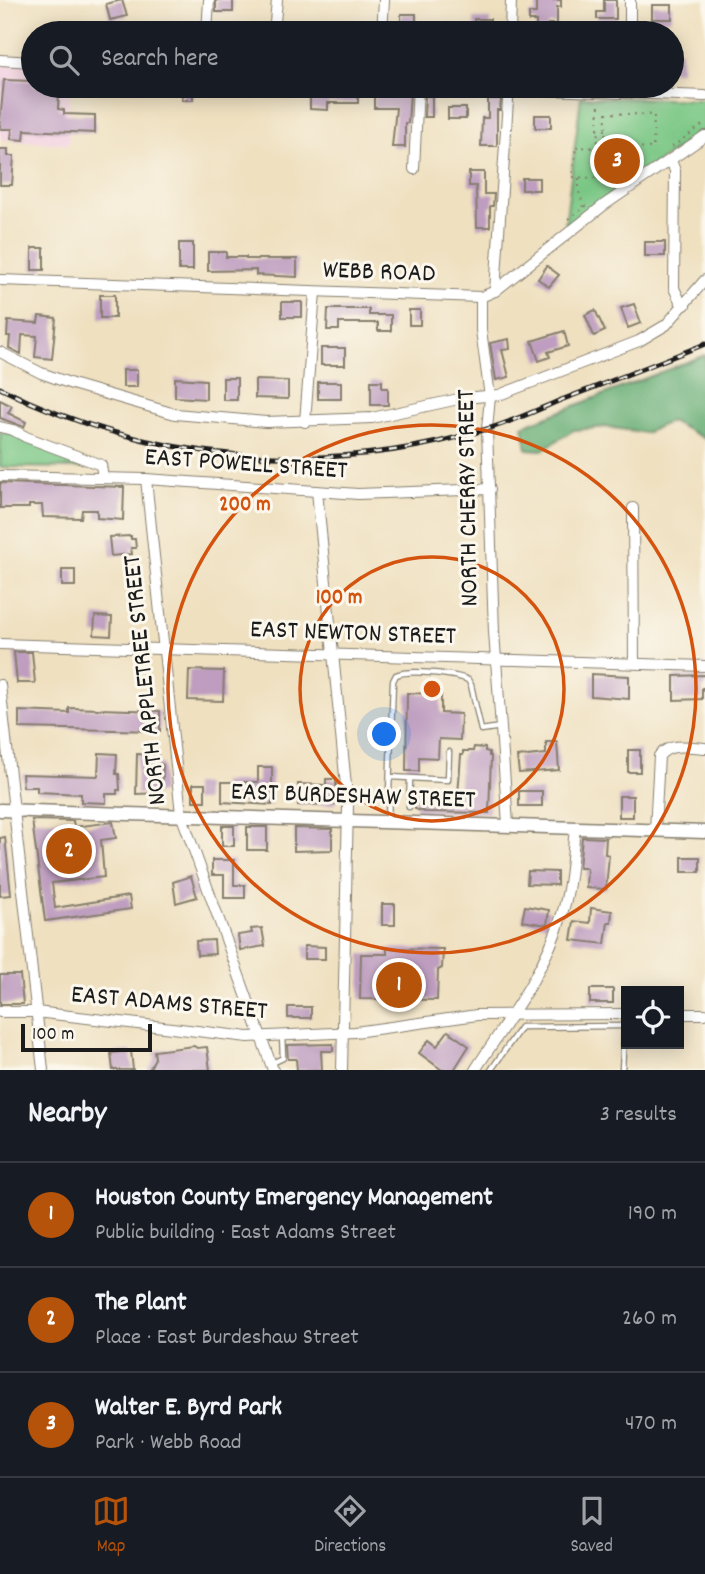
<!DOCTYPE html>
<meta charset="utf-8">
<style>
body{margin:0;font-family:Dekko,sans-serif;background:#242831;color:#f1f3f6}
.controls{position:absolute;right:21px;bottom:21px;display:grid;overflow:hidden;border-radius:0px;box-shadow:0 4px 18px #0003}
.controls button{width:63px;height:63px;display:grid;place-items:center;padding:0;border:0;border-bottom:2px solid #363941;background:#171b24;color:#f1f3f6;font:35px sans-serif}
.scale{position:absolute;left:21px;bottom:18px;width:131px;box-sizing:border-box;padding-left:7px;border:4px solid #1c1c1c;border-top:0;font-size:19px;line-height:24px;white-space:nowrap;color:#1c1c1c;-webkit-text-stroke:5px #fbf7ec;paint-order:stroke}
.you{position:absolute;left:385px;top:735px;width:24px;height:24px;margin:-18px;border:5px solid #fff;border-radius:50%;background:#1a73e8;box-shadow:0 0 0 10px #1a73e833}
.badge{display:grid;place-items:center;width:46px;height:46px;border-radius:50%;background:#b45309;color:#fff;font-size:23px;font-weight:700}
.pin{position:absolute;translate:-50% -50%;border:4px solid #fff;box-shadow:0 2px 7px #0006}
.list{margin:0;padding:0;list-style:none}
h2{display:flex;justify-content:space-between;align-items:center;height:91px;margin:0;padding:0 28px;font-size:30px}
h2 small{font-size:23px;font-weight:400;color:#9ea1a6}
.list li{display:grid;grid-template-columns:46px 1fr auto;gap:21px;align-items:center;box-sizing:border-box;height:105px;padding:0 28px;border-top:2px solid #363941}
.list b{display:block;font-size:26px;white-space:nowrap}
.list p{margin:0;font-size:23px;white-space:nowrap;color:#9ea1a6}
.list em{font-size:23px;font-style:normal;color:#9ea1a6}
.icon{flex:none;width:38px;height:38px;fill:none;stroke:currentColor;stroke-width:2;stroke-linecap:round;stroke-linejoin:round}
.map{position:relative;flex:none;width:705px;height:1070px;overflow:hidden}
.search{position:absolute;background:#171b24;box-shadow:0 4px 18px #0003;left:21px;right:21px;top:21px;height:77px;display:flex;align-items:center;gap:18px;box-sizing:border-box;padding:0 24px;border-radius:38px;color:#9ea1a6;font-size:26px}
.sheet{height:406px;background:#171b24}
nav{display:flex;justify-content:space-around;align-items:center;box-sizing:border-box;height:98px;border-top:2px solid #363941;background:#171b24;font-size:19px;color:#9ea1a6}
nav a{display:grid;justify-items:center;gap:4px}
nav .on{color:#b45309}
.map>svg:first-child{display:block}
.built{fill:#f2cfe0}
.green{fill:#7ac785;stroke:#4b7250;stroke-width:2}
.forest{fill:#63ac72;stroke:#406447;stroke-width:2}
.building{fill:#be9dc0}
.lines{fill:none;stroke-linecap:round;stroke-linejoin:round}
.service-casing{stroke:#867e6e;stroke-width:7}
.minor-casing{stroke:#867e6e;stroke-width:12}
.tertiary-casing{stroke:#867e6e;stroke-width:15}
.path{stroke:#867e6e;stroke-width:2;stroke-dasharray:2 5;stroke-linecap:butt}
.service{stroke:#fff;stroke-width:4.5}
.minor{stroke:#fff;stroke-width:10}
.tertiary{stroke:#fff;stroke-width:12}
.rail-casing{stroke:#1c1c1c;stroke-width:5}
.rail{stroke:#fbf7ec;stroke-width:2.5;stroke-dasharray:8;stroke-linecap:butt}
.ring{fill:none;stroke:#d4530e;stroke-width:3.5}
.labels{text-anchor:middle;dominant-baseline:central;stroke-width:6;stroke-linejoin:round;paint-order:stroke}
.street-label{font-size:26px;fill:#1c1c1c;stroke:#fbf7ec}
.centre{fill:#d4530e;stroke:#fbf7ec;stroke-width:3.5}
.ring-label{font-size:21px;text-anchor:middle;font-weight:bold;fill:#d4530e;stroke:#fbf7ec;stroke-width:6;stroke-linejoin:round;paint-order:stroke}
</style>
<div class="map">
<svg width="705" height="1070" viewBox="0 0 705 1070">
<rect width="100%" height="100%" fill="#fbf7ec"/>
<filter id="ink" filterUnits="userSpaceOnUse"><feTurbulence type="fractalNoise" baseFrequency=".0143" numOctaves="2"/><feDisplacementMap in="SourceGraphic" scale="14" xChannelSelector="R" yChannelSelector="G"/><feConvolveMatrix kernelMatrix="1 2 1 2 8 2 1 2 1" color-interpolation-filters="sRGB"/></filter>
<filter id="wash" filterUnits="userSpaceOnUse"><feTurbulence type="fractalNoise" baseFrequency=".00686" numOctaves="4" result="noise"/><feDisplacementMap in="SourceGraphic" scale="28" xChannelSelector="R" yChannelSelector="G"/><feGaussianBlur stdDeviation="1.57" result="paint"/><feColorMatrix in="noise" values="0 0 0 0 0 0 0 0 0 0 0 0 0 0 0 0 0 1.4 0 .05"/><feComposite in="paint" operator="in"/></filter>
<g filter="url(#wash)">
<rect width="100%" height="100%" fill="#efe0c0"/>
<!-- built -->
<path class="built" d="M 0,60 L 33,62 L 33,86 L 69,86 L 69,144 L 3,140 L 0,136 Z"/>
<!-- green -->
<g class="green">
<path d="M 581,97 L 705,100 L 705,130 L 565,226 Z"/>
<path d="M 0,432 L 12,434 L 95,468 L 0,467 Z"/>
</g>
<!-- forest -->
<path class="forest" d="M 705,355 L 705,439 L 671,421 L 645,433 L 607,427 L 574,430 L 542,450 L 527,449 L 523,426 Z"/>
<g id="blocks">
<!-- building -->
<g class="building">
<path d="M 122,0 L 127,16 L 110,20 L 106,4 Z"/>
<rect x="216" y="0" width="17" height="12"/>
<path d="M 536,0 L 561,0 L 561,7 L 557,7 L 557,24 L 548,24 L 548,29 L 536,29 L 536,21 L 529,21 L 529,13 L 536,13 Z"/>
<path d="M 604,0 L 616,0 L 616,19 L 597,19 L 597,12 L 604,12 Z"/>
<rect x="652" y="5" width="20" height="14"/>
<rect x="401" y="14" width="15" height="19"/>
<rect x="474" y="19" width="16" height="14"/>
<rect x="672" y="51" width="9" height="20"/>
<path d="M 4,80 L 33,81 L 33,86 L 63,86 L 62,93 L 59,93 L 58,109 L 64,110 L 64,114 L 95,115 L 95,133 L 25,130 L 24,140 L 11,139 L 12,129 L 1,129 L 0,121 Z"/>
<rect x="182" y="86" width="11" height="14"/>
<path d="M 310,88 L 358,88 L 358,103 L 328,103 L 328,110 L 310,109 Z"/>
<path d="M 374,90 L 410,93 L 408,123 L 405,123 L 405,147 L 392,147 L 396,108 L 374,108 Z"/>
<path d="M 425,96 L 432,96 L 432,117 L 424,117 Z"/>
<path d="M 488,99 L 501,99 L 500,110 L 497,110 L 497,146 L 481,146 L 482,118 L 488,118 Z"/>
<rect x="448" y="108" width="18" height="11"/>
<rect x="535" y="115" width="16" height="13"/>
<path d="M 0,149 L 8,149 L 8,156 L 14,156 L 12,185 L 0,185 Z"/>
<path d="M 469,172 L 484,172 L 484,194 L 494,194 L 493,206 L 490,206 L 490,227 L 477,227 L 476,186 L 469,186 Z"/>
<rect x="522" y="178" width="17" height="12"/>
<rect x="645" y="242" width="20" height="14"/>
<rect x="179" y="243" width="14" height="27"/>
<rect x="32" y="248" width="12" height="22"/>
<path d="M 208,252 L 226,252 L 226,257 L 246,257 L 246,259 L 297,259 L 297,277 L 256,275 L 256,270 L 208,271 Z"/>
<path d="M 547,266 L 559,275 L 549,287 L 538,279 Z"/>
<rect x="100" y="295" width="15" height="23"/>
<rect x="282" y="302" width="20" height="15"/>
<path d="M 634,304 L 641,323 L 628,328 L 621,308 Z"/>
<path d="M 328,309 L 369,309 L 369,315 L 391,315 L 391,331 L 378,331 L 378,323 L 339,323 L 339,330 L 327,330 Z"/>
<rect x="409" y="310" width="11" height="15"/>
<path d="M 595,310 L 605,331 L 594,336 L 585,315 Z"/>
<path d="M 39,316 L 56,318 L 52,359 L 35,357 L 37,336 L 22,335 L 21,354 L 9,348 L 10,336 L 7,336 L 8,321 L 38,323 Z"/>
<path d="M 564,331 L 568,346 L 548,352 L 550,357 L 539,361 L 532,341 Z"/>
<path d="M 509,339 L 510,349 L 502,350 L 509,377 L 496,380 L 490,343 Z"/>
<rect x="321" y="348" width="24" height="17"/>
<rect x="123" y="370" width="14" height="17"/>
<path d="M 175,378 L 206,380 L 206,399 L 175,397 Z"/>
<rect x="223" y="378" width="14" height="22"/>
<path d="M 255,380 L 288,381 L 288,399 L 255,398 Z"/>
<path d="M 371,381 L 382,381 L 382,388 L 388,388 L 388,405 L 371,405 Z"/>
<rect x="318" y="382" width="23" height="17"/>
<path d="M 0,400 L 12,406 L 8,413 L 26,422 L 24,427 L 0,418 Z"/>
<path d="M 0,483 L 124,487 L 123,520 L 97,518 L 97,510 L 82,510 L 81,518 L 43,517 L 42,505 L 29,505 L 29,508 L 0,508 Z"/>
<path d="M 131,536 L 131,539 L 135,539 L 136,548 L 131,548 L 132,554 L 111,556 L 109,537 Z"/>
<rect x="62" y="570" width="13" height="16"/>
<path d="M 95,616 L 112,617 L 111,636 L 94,635 Z"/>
<path d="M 14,652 L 32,652 L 35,683 L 17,683 Z"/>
<path d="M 189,670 L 224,671 L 223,701 L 188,700 Z"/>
<path d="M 591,674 L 629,676 L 629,699 L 591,696 Z"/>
<path d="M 705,675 L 705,688 L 702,688 L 702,699 L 674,700 L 674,676 Z"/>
<path d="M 407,693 L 441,694 L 441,713 L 461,714 L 460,740 L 439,739 L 438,758 L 419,757 L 419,771 L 406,771 Z"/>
<path d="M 69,708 L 160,711 L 160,731 L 19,728 L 19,711 L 69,713 Z"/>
<path d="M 546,742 L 557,742 L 559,770 L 519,773 L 517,757 L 546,754 Z"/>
<path d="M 474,747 L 485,748 L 485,751 L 489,752 L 489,756 L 491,756 L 489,813 L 425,812 L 415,809 L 414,793 L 458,795 L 461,755 L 463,755 L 463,751 L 473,751 Z"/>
<rect x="628" y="750" width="12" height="22"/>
<path d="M 99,753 L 117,754 L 116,774 L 119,774 L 120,790 L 117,790 L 117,794 L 106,794 L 106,803 L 81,802 L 81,794 L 37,792 L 37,787 L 23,787 L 22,774 L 98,776 Z"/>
<path d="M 137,754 L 158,755 L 158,764 L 163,765 L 162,793 L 136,794 Z"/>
<path d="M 258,767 L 272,767 L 272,805 L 222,802 L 222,782 L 258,782 Z"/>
<path d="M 326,779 L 336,779 L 336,804 L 298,805 L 298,784 L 326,785 Z"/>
<rect x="193" y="784" width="12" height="17"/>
<rect x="519" y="791" width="23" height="15"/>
<rect x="619" y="796" width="14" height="21"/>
<path d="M 32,820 L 73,821 L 74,827 L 113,822 L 116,838 L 101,840 L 104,877 L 52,883 L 55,908 L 129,896 L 131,909 L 45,921 Z"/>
<rect x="222" y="826" width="12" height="20"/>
<rect x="247" y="827" width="20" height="23"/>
<path d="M 294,828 L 332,829 L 332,850 L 294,851 Z"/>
<path d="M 5,837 L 11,895 L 0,896 L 0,838 Z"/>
<path d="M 582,837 L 606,838 L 605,854 L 609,855 L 606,889 L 586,888 L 587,868 L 579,868 Z"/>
<rect x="682" y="857" width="18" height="15"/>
<path d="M 212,860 L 234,860 L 234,885 L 245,885 L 245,898 L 224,898 L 224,875 L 212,875 Z"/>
<path d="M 528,871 L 557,872 L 557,885 L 527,884 Z"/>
<path d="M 191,876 L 197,897 L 176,903 L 173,882 Z"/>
<rect x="382" y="904" width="13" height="21"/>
<path d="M 525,906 L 549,910 L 547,925 L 522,921 Z"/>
<path d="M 591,908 L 612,911 L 611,922 L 608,922 L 605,944 L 571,940 L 574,921 L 590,923 Z"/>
<path d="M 262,928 L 265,946 L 240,950 L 238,935 L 252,933 L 251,929 Z"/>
<path d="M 214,940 L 215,954 L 197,955 L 196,941 Z"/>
<path d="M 304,946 L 325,947 L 325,959 L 304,959 Z"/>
<path d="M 387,948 L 443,949 L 442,968 L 438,970 L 437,1000 L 360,999 L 361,954 L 387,954 Z"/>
<path d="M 0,975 L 20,975 L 23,1004 L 0,1004 Z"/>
<rect x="590" y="989" width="23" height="14"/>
<rect x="288" y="1007" width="23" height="11"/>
<path d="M 448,1031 L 469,1046 L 454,1070 L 442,1070 L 419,1053 L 429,1040 L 437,1046 Z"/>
<path d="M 333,1044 L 333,1051 L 321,1051 L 322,1070 L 297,1070 L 296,1059 L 288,1059 L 287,1045 Z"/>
<path d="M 194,1046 L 197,1048 L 207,1047 L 210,1070 L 149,1070 L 155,1058 L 154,1051 Z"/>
<path d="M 131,1051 L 133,1070 L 113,1070 L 111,1053 Z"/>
</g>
</g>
</g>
<g filter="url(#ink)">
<use href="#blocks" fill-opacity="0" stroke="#867e6e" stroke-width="2"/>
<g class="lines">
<!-- service casing -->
<g class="service-casing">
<g id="service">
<path d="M 390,777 L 448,780 L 449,752"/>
<path d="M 409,807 L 410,779"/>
<path d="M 388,820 L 393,681 L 396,675 C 409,669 455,674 468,680 L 471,685 L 481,730 L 501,727"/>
<path d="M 270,1064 L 283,1058 L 282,1036"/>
<path d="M 491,1070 L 521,1027 L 624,1026"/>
<path d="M 622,1070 L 625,1015"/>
</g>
</g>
<!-- minor casing -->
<g class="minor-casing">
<g id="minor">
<path d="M 207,33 L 209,0"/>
<path d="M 274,33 L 277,0"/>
<path d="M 382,33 L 384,0"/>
<path d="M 510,33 L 511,0"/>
<path d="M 630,33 L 630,0"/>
<path d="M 0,60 L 33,62"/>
<path d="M 441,86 L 705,96"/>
<path d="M 671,160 L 675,171 L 674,288 L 680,301 L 685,305"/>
<path d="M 414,169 L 418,86"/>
<path d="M 0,280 L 481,297 L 495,291 L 604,205 L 705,136"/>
<path d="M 495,291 L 509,86"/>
<path d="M 481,297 L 481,330 L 490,397 L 487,429 L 494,632 L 508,824"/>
<path d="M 0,352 L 41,373 L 72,384 L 175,414 L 266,422 L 372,418 L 463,398 L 499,395 L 639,341 L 666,325 L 705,280"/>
<path d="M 305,422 L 315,292"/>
<path d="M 0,427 L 13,430 L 26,437 L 101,465 L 103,478"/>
<path d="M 0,476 L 146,479 L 358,494 L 490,489"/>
<path d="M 146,479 L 181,814 L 273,1070"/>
<path d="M 317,491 L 348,806 L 342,1070"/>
<path d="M 633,508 L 634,663"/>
<path d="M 0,644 L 705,666"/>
<path d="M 0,685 L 43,1070"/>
<path d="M 655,830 L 659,756 C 670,742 689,747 705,748"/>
<path d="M 0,1012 L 36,1012 L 248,1037 L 355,1032 L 477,1015 L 626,1014"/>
<path d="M 679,1014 L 705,1014"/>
<path d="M 475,1070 C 507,1021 546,970 562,914 C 571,886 572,856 575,828"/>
</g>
</g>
<!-- tertiary casing -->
<g class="tertiary-casing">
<path id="tertiary" d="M 0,810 L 705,832"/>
</g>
<!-- path -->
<g class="path">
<path d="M 606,113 L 654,115 L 653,148 L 605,146 Z"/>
<path d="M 597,129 L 606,130"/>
<path d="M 598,129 L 599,102"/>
<path d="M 576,147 L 596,148 L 595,178 L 572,177 Z"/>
<path d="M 672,147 L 705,123"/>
<path d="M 597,149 L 599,130"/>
<path d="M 579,178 L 579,192 L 584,207"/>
<path d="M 568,219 L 589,204"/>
</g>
<!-- service -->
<use href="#service" class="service"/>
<!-- minor -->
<use href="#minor" class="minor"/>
<!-- tertiary -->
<use href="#tertiary" class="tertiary"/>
<!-- rail casing -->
<g class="rail-casing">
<path id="rail" d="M 0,388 C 149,463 327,478 487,429 C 512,422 537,410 561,400 C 609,382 657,363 705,344"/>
</g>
<!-- rail -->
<use href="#rail" class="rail"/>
</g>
</g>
<!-- distance rings -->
<g class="ring">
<circle cx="432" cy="689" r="132"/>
<circle cx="432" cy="689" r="264"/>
</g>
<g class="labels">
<!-- street labels -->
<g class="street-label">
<text transform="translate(379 273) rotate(2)">WEBB ROAD</text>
<text transform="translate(246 465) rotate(4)">EAST POWELL STREET</text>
<text transform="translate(469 498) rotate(-91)">NORTH CHERRY STREET</text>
<text transform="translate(353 634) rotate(2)">EAST NEWTON STREET</text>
<text transform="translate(146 680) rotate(-96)">NORTH APPLETREE STREET</text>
<text transform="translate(353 797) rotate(2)">EAST BURDESHAW STREET</text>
<text transform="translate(169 1004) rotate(5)">EAST ADAMS STREET</text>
</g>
</g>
<circle cx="432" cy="689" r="10" class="centre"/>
<g class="ring-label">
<text x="245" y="510">200 m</text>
<text x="339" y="603">100 m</text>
</g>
</svg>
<div class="controls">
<button><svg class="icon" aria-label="locate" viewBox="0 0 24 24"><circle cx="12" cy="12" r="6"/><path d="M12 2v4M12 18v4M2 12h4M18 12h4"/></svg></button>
</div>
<div class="scale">100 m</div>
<div class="you"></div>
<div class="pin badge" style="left:399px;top:985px">1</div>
<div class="pin badge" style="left:69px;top:851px">2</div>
<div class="pin badge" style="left:617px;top:161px">3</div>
<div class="search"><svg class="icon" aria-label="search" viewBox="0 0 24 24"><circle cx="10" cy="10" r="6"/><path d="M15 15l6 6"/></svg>Search here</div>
</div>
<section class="sheet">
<h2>Nearby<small>3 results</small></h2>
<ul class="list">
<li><span class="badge">1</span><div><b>Houston County Emergency Management</b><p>Public building · East Adams Street</p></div><em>190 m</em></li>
<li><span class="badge">2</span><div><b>The Plant</b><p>Place · East Burdeshaw Street</p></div><em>260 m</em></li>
<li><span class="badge">3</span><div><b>Walter E. Byrd Park</b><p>Park · Webb Road</p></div><em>470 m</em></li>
</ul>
</section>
<nav>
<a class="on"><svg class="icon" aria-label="map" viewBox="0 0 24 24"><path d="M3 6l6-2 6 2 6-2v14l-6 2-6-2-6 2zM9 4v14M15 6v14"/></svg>Map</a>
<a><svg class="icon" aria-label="directions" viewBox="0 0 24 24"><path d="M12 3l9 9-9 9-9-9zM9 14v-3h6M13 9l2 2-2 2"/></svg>Directions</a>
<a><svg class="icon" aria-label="saved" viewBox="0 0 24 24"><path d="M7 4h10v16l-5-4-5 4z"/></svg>Saved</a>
</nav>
